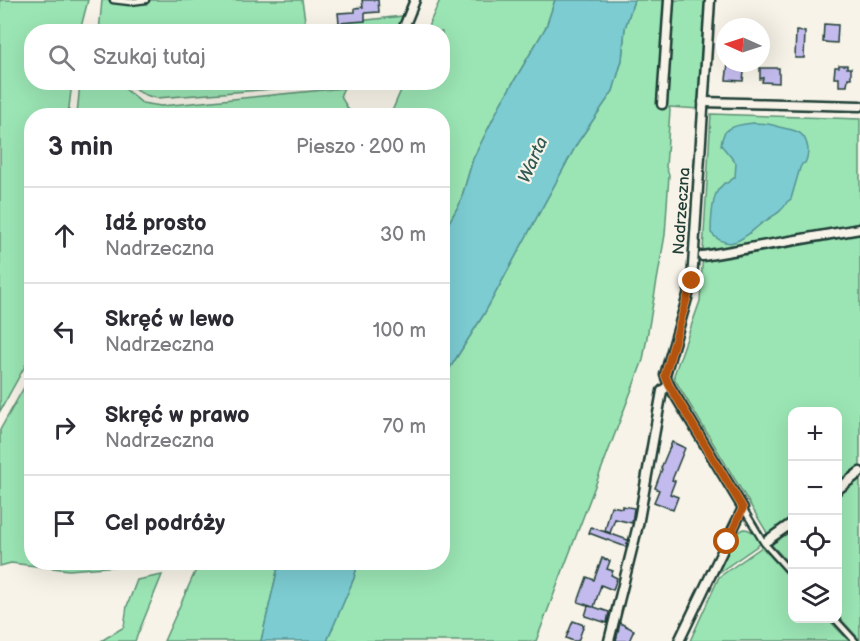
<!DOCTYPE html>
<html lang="pl">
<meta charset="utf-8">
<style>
body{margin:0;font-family:"Balsamiq Sans",sans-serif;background:#f7f7f7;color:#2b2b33}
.controls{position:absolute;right:18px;bottom:18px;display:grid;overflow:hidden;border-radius:12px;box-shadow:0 6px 24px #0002}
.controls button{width:54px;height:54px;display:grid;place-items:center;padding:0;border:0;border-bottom:2px solid #e1e1e2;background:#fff;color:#2b2b33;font:30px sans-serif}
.compass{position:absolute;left:716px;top:18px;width:54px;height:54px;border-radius:50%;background:#fff;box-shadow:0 6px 24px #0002;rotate:273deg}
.stop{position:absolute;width:18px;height:18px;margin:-14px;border:4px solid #b45309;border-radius:50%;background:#fff}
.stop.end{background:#b45309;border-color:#fff;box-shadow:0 2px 6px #0008}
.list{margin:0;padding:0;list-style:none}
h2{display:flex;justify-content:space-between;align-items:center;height:78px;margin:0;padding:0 24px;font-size:26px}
h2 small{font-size:20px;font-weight:400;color:#7c7c81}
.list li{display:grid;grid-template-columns:39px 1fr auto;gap:18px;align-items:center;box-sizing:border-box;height:96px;padding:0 24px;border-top:2px solid #e1e1e2}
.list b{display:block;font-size:22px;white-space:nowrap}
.list p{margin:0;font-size:20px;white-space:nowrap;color:#7c7c81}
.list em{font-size:20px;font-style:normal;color:#7c7c81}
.icon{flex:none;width:33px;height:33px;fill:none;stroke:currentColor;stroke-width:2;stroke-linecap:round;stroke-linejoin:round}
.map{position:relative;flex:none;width:860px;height:641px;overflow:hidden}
.search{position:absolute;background:#fff;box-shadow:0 6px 24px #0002;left:24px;top:24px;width:426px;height:66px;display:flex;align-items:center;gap:15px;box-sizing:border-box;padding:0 21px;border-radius:24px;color:#7c7c81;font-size:22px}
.panel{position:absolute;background:#fff;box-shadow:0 6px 24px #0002;left:24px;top:108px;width:426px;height:462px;border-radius:24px}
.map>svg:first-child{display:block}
.green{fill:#9be5b4;stroke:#5d9174;stroke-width:1.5}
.water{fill:#7bccd2;stroke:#569393;stroke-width:1.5}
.building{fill:#c3bbed;stroke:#1f3d34;stroke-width:1.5}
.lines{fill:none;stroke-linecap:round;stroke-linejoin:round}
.lane-casing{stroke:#1f3d34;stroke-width:9}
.street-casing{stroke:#1f3d34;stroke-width:13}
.lane{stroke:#f7f3e8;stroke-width:4.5}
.street{stroke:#f7f3e8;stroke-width:8}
.route{stroke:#b45309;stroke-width:8}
.labels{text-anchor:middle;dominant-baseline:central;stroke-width:4.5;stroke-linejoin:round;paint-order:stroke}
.street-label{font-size:16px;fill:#1f3d34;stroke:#f7f3e8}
.water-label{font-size:18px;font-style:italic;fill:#315a54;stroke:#f7f3e8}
</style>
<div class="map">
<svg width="860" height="641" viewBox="0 0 860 641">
<rect width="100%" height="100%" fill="#f7f3e8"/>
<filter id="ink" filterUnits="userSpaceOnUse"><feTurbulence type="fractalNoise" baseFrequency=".0167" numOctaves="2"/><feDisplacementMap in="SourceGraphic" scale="12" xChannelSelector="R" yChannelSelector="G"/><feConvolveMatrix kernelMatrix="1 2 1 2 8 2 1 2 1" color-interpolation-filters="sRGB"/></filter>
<g filter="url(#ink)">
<!-- green -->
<g class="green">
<path d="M 0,0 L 88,0 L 80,31 L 32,32 L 32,82 L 72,83 L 68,115 L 32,116 L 31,355 L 0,411 Z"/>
<path d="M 102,0 L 302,0 L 306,27 L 403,16 L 397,31 L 392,31 L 99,32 Z"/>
<path d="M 440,0 L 555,0 L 546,27 L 501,103 L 473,159 L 460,203 L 443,233 L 442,116 L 390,116 L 404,83 L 442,82 L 442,32 L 426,31 Z"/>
<path d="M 634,0 L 664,0 L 658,105 L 659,106 L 666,0 L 705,0 L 699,109 L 669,107 L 670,110 L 666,167 L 669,175 L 665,235 L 643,360 L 536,641 L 327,641 L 354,578 L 358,563 L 442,562 L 443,379 L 484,314 L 578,142 L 613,91 L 622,60 L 625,28 Z"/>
<path d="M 80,83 L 118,83 L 142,103 L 161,106 L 344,88 L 341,94 C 342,103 350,107 350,115 L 77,115 Z"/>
<path d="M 127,83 L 326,83 L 261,90 L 157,98 C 145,96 135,91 127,83 Z"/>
<path d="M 711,114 L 860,119 L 860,640 L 838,616 L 838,412 L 792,412 L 792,567 L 770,543 L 769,536 L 675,380 L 674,375 L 700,301 Z"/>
<path d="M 31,375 L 32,562 L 155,563 L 69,570 L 11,563 L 0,566 L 0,430 Z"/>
<path d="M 744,529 C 753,529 756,537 760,544 L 718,573 L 736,535 L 740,531 Z"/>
<path d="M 762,547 L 792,580 L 792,618 L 828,619 L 849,641 L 690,641 L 719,577 Z"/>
<path d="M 199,563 L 279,563 L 261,641 L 164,641 Z"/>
<path d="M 162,575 L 135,641 L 101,641 L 124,627 L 127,606 L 137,580 Z"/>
</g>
<!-- water -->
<g class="water">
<path d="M 555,0 L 634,0 L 625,28 L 622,60 L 613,91 L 578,142 L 484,314 L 443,379 L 443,233 L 460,203 L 473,159 L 501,103 L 546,27 Z"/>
<path d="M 754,123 C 763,123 771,124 779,127 C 794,131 805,129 808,149 C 808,154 808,157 805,163 L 802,164 L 800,168 L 791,199 L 787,202 C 782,213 770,217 761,224 C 745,236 731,254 711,233 C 711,223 712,198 718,190 C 720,187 723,185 724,183 L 727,183 L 735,177 L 736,163 L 721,145 C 722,141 722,137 724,134 C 729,125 745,124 754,123 Z"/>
<path d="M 279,563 L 358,563 L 354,578 L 327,641 L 261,641 Z"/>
</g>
<!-- building -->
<g class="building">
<path d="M 362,0 L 378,0 L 379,12 L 365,13 L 365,21 L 339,23 L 338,13 L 355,12 L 355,8 L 363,7 Z"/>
<path d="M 824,24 L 838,25 L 837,43 L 823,42 Z"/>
<path d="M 796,31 L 805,32 L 804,58 L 795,58 Z"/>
<path d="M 728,63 L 745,63 L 743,81 L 726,80 Z"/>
<path d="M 839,65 L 847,65 L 847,68 L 851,68 L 851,78 L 848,78 L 847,86 L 839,86 L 839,78 L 834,78 L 835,67 L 839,67 Z"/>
<path d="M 760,68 L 779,68 L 779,83 L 762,82 L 763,78 L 760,79 Z"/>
<path d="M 672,442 L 685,448 L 672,480 L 675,481 L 670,494 L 678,497 L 673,510 L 654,502 L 659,490 L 655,488 L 662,469 L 661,468 Z"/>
<path d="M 611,506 L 622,508 L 622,506 L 634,508 L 632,523 L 615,519 L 610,533 L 605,531 Z"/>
<path d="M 591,527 L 628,540 L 626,547 L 589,533 Z"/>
<path d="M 602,558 L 610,561 L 607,569 L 613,571 L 611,575 L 617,578 L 613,590 L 601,585 L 594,607 L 609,612 L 607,623 L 585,616 L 588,606 L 593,607 L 578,602 L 587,577 L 594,580 Z"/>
<path d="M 573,621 L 584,625 L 578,641 L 573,641 L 566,638 Z"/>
<path d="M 620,623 L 634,630 L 629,641 L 616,641 Z"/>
</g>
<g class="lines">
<!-- lane casing -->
<g class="lane-casing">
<g id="lane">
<path d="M 113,0 L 130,2 L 146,0"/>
<path d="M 743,508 L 764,543 L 792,574"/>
<path d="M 834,618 L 855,641"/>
</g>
</g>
<!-- street casing -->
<g class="street-casing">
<g id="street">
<path d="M 402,32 L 415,0"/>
<path d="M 703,102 L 860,106"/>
<path d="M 662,104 L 669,0"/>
<path d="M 703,256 L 860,229"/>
<path d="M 838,489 L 860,472"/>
<path d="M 768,540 L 792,523"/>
<path d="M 609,641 L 638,525 L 662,391 L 669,385"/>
<path d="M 679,641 L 743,508 L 669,385 L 665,375 L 692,281 L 710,0"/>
</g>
</g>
<!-- lane -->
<use href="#lane" class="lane"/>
<!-- street -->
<use href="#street" class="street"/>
</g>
</g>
<g class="lines" filter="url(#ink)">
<!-- route -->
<path class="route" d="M 692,281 L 665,375 L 669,385 L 743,508 L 727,542"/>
</g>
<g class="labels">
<!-- street labels -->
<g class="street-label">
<text transform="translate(682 211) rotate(-86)">Nadrzeczna</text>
</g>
<!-- water labels -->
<g class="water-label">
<text transform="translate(533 160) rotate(-66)">Warta</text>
</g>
</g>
</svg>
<div class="controls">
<button>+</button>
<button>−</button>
<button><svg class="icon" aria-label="locate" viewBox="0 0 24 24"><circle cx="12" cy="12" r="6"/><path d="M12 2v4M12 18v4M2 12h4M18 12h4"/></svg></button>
<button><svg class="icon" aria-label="layers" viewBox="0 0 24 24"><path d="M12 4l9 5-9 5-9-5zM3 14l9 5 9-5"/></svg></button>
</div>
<svg class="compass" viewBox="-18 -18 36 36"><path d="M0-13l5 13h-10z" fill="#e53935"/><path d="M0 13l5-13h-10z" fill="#7c7c81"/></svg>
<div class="stop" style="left:727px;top:542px"></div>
<div class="stop end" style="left:692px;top:281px"></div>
<div class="search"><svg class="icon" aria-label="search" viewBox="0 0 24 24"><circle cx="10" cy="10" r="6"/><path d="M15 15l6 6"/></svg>Szukaj tutaj</div>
<section class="panel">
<h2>3 min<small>Pieszo · 200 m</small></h2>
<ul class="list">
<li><svg class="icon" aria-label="ahead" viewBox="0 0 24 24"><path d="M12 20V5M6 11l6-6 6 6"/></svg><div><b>Idź prosto</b><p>Nadrzeczna</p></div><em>30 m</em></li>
<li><svg class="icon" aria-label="left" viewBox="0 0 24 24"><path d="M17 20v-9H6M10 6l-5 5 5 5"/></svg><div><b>Skręć w lewo</b><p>Nadrzeczna</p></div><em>100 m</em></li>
<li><svg class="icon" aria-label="right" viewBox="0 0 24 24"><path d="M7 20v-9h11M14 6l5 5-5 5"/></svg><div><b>Skręć w prawo</b><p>Nadrzeczna</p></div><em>70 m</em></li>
<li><svg class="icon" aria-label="arrive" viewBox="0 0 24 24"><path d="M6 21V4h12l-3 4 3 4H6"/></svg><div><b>Cel podróży</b></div></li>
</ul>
</section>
</div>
